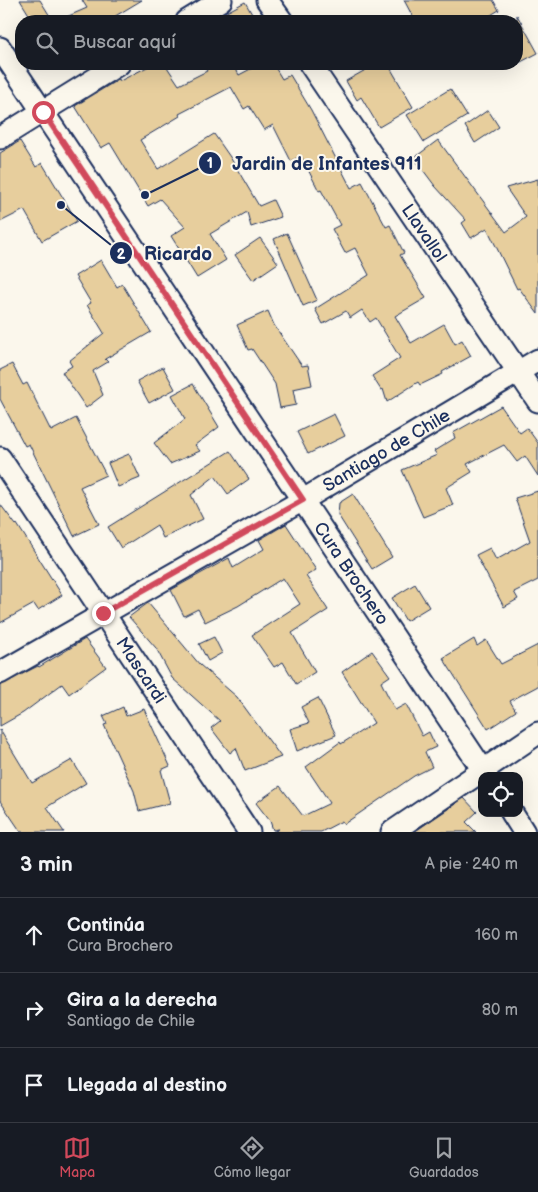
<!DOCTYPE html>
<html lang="es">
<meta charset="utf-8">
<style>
body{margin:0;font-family:"Balsamiq Sans",sans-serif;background:#20242c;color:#f1f3f6}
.controls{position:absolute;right:15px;bottom:15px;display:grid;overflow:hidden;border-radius:10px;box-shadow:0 5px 20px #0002}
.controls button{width:45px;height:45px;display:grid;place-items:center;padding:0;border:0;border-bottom:1px solid #363941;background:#171b24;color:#f1f3f6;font:25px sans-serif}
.stop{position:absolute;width:15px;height:15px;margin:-11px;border:4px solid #d1495b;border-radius:50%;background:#fff}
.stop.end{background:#d1495b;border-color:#fff;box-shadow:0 1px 5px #0008}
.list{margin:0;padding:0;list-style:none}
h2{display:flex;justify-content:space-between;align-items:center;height:65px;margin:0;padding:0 20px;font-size:21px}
h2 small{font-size:16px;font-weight:400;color:#9ea1a6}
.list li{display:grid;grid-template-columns:32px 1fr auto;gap:15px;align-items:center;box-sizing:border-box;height:75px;padding:0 20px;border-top:1px solid #363941}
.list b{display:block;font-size:19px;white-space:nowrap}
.list p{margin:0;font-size:16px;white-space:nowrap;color:#9ea1a6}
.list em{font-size:16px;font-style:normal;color:#9ea1a6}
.icon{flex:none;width:28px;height:28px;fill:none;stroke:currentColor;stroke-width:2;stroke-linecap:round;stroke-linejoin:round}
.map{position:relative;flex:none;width:538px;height:832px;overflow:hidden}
.search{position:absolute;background:#171b24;box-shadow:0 5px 20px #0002;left:15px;right:15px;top:15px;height:55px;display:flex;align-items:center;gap:12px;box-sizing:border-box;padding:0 18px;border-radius:20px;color:#9ea1a6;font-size:19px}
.sheet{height:290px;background:#171b24}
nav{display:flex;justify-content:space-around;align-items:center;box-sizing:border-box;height:70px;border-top:1px solid #363941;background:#171b24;font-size:14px;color:#9ea1a6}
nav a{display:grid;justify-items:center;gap:2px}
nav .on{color:#d1495b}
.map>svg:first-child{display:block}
.building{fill:#e7ce9d;stroke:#1b2f5e}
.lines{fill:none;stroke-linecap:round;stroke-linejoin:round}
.minor-casing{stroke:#1b2f5e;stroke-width:25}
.minor{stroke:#fbf7ec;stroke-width:21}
.route{stroke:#d1495b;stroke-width:6}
.labels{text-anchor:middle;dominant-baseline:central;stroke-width:4;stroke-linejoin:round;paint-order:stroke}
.street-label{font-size:18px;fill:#1b2f5e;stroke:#fbf7ec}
.leader{fill:none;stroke:#1b2f5e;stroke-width:2}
.callout-dot{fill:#1b2f5e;stroke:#fbf7ec;stroke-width:2}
.mark-label{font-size:15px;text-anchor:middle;font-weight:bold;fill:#fff}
.callout-label{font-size:19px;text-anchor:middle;font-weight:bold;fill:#1b2f5e;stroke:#fbf7ec;stroke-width:4;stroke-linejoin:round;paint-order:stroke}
</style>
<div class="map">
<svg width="538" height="832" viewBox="0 0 538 832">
<rect width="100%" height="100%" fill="#fbf7ec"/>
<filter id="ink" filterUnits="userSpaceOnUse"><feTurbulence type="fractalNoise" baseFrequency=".02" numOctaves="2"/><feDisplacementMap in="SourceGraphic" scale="10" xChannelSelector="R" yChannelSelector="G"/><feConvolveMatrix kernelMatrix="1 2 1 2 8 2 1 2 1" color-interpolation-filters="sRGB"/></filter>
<g filter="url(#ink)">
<!-- building -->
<g class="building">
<path d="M 20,0 L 40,0 L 53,21 L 33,21 Z"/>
<path d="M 82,0 L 142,0 L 107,21 L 57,21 L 87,8 Z"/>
<path d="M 404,0 L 493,0 L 499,10 L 481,21 L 415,21 Z"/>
<path d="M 245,2 L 256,21 L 210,21 L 212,20 Z"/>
<path d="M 517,15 L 538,53 L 517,64 Z"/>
<path d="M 153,64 L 165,64 L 179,85 L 207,71 L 203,64 L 233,64 L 239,75 L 260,64 L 273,64 L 282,79 L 290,75 L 311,110 L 351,188 L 362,182 L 386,227 L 390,225 L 404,253 L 400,255 L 426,298 L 395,316 L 411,343 L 444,324 L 455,344 L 462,340 L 471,356 L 442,372 L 443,374 L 420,385 L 418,382 L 387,402 L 383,389 L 381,390 L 372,376 L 400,358 L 376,318 L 370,322 L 362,310 L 350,318 L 346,311 L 323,324 L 315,309 L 369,275 L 355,248 L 345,253 L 332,229 L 340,225 L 321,190 L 319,191 L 301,156 L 291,161 L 273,125 L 264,130 L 249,106 L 244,109 L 231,87 L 179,114 L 180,116 L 140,140 L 158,169 L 214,134 L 230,157 L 259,206 L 273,200 L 281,217 L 251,227 L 247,212 L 210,234 L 226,260 L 197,278 L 171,236 L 185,227 L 160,199 L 148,206 L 110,143 L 101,148 L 75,106 L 119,79 L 120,81 Z"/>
<path d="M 376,64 L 388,64 L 413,107 L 379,127 L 361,97 L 357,100 L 346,81 Z"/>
<path d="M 450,89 L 467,116 L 424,142 L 407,115 Z"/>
<path d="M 488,110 L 499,127 L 475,143 L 465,126 Z"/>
<path d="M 438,140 L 506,232 L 526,217 L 506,188 L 538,179 L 538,314 L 519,288 L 517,289 L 487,228 L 471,238 L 462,223 L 466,220 L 435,186 L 414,158 Z"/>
<path d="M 20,141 L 36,167 L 42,163 L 77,221 L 42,241 L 24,210 L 0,222 L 0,153 Z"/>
<path d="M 287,233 L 317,300 L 303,306 L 274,239 Z"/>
<path d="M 260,238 L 278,263 L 253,280 L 235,255 Z"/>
<path d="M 101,260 L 117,287 L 122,284 L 151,332 L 105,359 L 108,362 L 93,371 L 103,395 L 86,408 L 62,372 L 72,366 L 69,361 L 104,333 L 87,305 L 91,303 L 75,276 Z"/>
<path d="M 268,311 L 274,325 L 302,366 L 308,365 L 312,385 L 293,389 L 296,405 L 280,408 L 275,384 L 252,349 L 248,350 L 237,325 Z"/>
<path d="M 12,364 L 23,385 L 27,383 L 51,431 L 76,418 L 106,475 L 80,487 L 99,524 L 74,536 L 29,444 L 25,446 L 0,399 L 0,370 Z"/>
<path d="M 163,367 L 175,389 L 149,403 L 137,381 Z"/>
<path d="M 193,384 L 219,427 L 195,445 L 200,451 L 170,464 L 154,443 L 185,419 L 172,395 Z"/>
<path d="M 501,406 L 520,433 L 527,428 L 538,443 L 538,476 L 525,456 L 517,462 L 504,445 L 467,464 L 472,472 L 446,488 L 453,505 L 423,517 L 402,470 L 437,455 L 434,451 L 455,438 L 453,433 Z"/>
<path d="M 334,414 L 345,436 L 308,454 L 297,432 Z"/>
<path d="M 230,451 L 249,479 L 228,494 L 215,476 L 191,495 L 203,519 L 163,538 L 157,525 L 121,548 L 108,527 Z"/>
<path d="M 129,454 L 140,478 L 118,487 L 108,463 Z"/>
<path d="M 538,491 L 538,580 L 514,592 L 518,599 L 504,607 L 476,555 L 490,548 L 496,560 L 530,541 L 515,498 Z"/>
<path d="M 353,494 L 392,557 L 372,569 L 338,515 L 339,503 Z"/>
<path d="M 0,504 L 16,525 L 17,524 L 62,595 L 38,610 L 34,604 L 0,623 Z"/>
<path d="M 286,524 L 316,570 L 306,576 L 328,610 L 292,633 L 315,672 L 296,684 L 283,662 L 274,667 L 252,635 L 300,604 L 283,578 L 238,606 L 205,622 L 198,609 L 184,616 L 171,590 L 229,558 L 233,568 L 264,549 L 259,540 Z"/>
<path d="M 415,584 L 429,607 L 406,621 L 392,598 Z"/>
<path d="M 148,603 L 200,665 L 237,697 L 281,757 L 245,771 L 236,748 L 230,753 L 211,728 L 220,721 L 172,678 L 156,648 L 129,617 Z"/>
<path d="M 214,637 L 222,653 L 208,661 L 199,644 Z"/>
<path d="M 85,639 L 106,667 L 69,694 L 62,684 L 23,713 L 0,726 L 0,685 L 38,666 L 39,667 Z"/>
<path d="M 474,639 L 477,646 L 486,640 L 501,664 L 538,645 L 538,686 L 510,701 L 516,711 L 488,729 L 443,658 Z"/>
<path d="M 372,651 L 390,676 L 381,682 L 395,710 L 406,704 L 422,736 L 429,732 L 436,747 L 425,752 L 432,767 L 414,776 L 344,824 L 342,821 L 321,832 L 273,832 L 279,829 L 273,830 L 270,821 L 256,803 L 280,786 L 303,816 L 330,803 L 306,767 L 340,742 L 341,744 L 374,723 L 342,672 Z"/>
<path d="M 318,698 L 336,735 L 297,751 L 290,729 L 309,723 L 301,707 Z"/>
<path d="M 123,707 L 126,716 L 144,709 L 170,766 L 161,770 L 170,803 L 139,811 L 134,791 L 104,725 L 107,724 L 103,716 Z"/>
<path d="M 0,730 L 32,783 L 72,760 L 86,783 L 47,807 L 64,832 L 21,832 L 0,801 Z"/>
<path d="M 464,798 L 477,812 L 466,822 L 476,832 L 414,832 Z"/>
</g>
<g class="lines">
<!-- minor casing -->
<g class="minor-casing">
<g id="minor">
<path d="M 267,0 L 282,21"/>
<path d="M 187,21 L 221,0"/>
<path id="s1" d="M 0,48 L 487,776"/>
<path id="s2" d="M 310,64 L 538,401"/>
<path d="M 0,138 L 119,64"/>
<path id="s3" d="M 0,458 L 249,832"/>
<path id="s4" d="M 0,673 L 303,500 L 538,360"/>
<path d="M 512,813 L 524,832"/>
<path d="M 392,832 L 538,733"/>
</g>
</g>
<!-- minor -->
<use href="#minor" class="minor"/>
</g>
</g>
<g class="lines" filter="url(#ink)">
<!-- route -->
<path class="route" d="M 43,112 L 303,500 L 103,613"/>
</g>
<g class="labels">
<!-- street labels -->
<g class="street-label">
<text stroke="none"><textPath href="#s2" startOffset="204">Llavallol</textPath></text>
<text stroke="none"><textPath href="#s4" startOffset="446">Santiago de Chile</textPath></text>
<text stroke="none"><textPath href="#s1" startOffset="632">Cura Brochero</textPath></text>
<text stroke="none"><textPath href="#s3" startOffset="255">Mascardi</textPath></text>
</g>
</g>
<!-- callouts -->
<path class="leader" d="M145 195L210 163M61 205L121 253"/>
<g class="callout-dot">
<circle cx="145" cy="195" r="5"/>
<circle cx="61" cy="205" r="5"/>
<circle cx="210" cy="163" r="12"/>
<circle cx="121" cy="253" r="12"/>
</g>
<g class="mark-label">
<text x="210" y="168">1</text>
<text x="121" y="259">2</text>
</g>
<g class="callout-label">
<text x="327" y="170">Jardin de Infantes 911</text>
<text x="178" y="260">Ricardo</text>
</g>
</svg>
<div class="controls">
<button><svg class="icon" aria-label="locate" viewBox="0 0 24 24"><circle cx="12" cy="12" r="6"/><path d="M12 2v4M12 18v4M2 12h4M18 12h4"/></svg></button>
</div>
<div class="stop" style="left:43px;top:112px"></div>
<div class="stop end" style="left:103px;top:613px"></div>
<div class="search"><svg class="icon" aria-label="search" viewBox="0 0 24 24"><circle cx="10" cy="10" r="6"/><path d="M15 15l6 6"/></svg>Buscar aquí</div>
</div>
<section class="sheet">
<h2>3 min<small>A pie · 240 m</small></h2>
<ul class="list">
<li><svg class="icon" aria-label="ahead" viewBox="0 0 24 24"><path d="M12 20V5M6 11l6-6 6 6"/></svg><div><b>Continúa</b><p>Cura Brochero</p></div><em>160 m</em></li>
<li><svg class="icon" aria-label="right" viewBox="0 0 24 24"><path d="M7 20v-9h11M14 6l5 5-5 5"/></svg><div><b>Gira a la derecha</b><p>Santiago de Chile</p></div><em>80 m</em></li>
<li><svg class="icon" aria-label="arrive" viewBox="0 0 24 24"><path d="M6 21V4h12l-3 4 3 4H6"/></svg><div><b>Llegada al destino</b></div></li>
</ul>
</section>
<nav>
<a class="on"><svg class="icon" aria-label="map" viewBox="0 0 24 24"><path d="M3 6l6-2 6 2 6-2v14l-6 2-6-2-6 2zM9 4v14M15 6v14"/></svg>Mapa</a>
<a><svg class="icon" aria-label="directions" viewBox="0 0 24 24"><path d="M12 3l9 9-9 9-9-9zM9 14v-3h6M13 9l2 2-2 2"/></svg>Cómo llegar</a>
<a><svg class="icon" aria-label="saved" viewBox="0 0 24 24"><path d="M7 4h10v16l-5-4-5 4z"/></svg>Guardados</a>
</nav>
